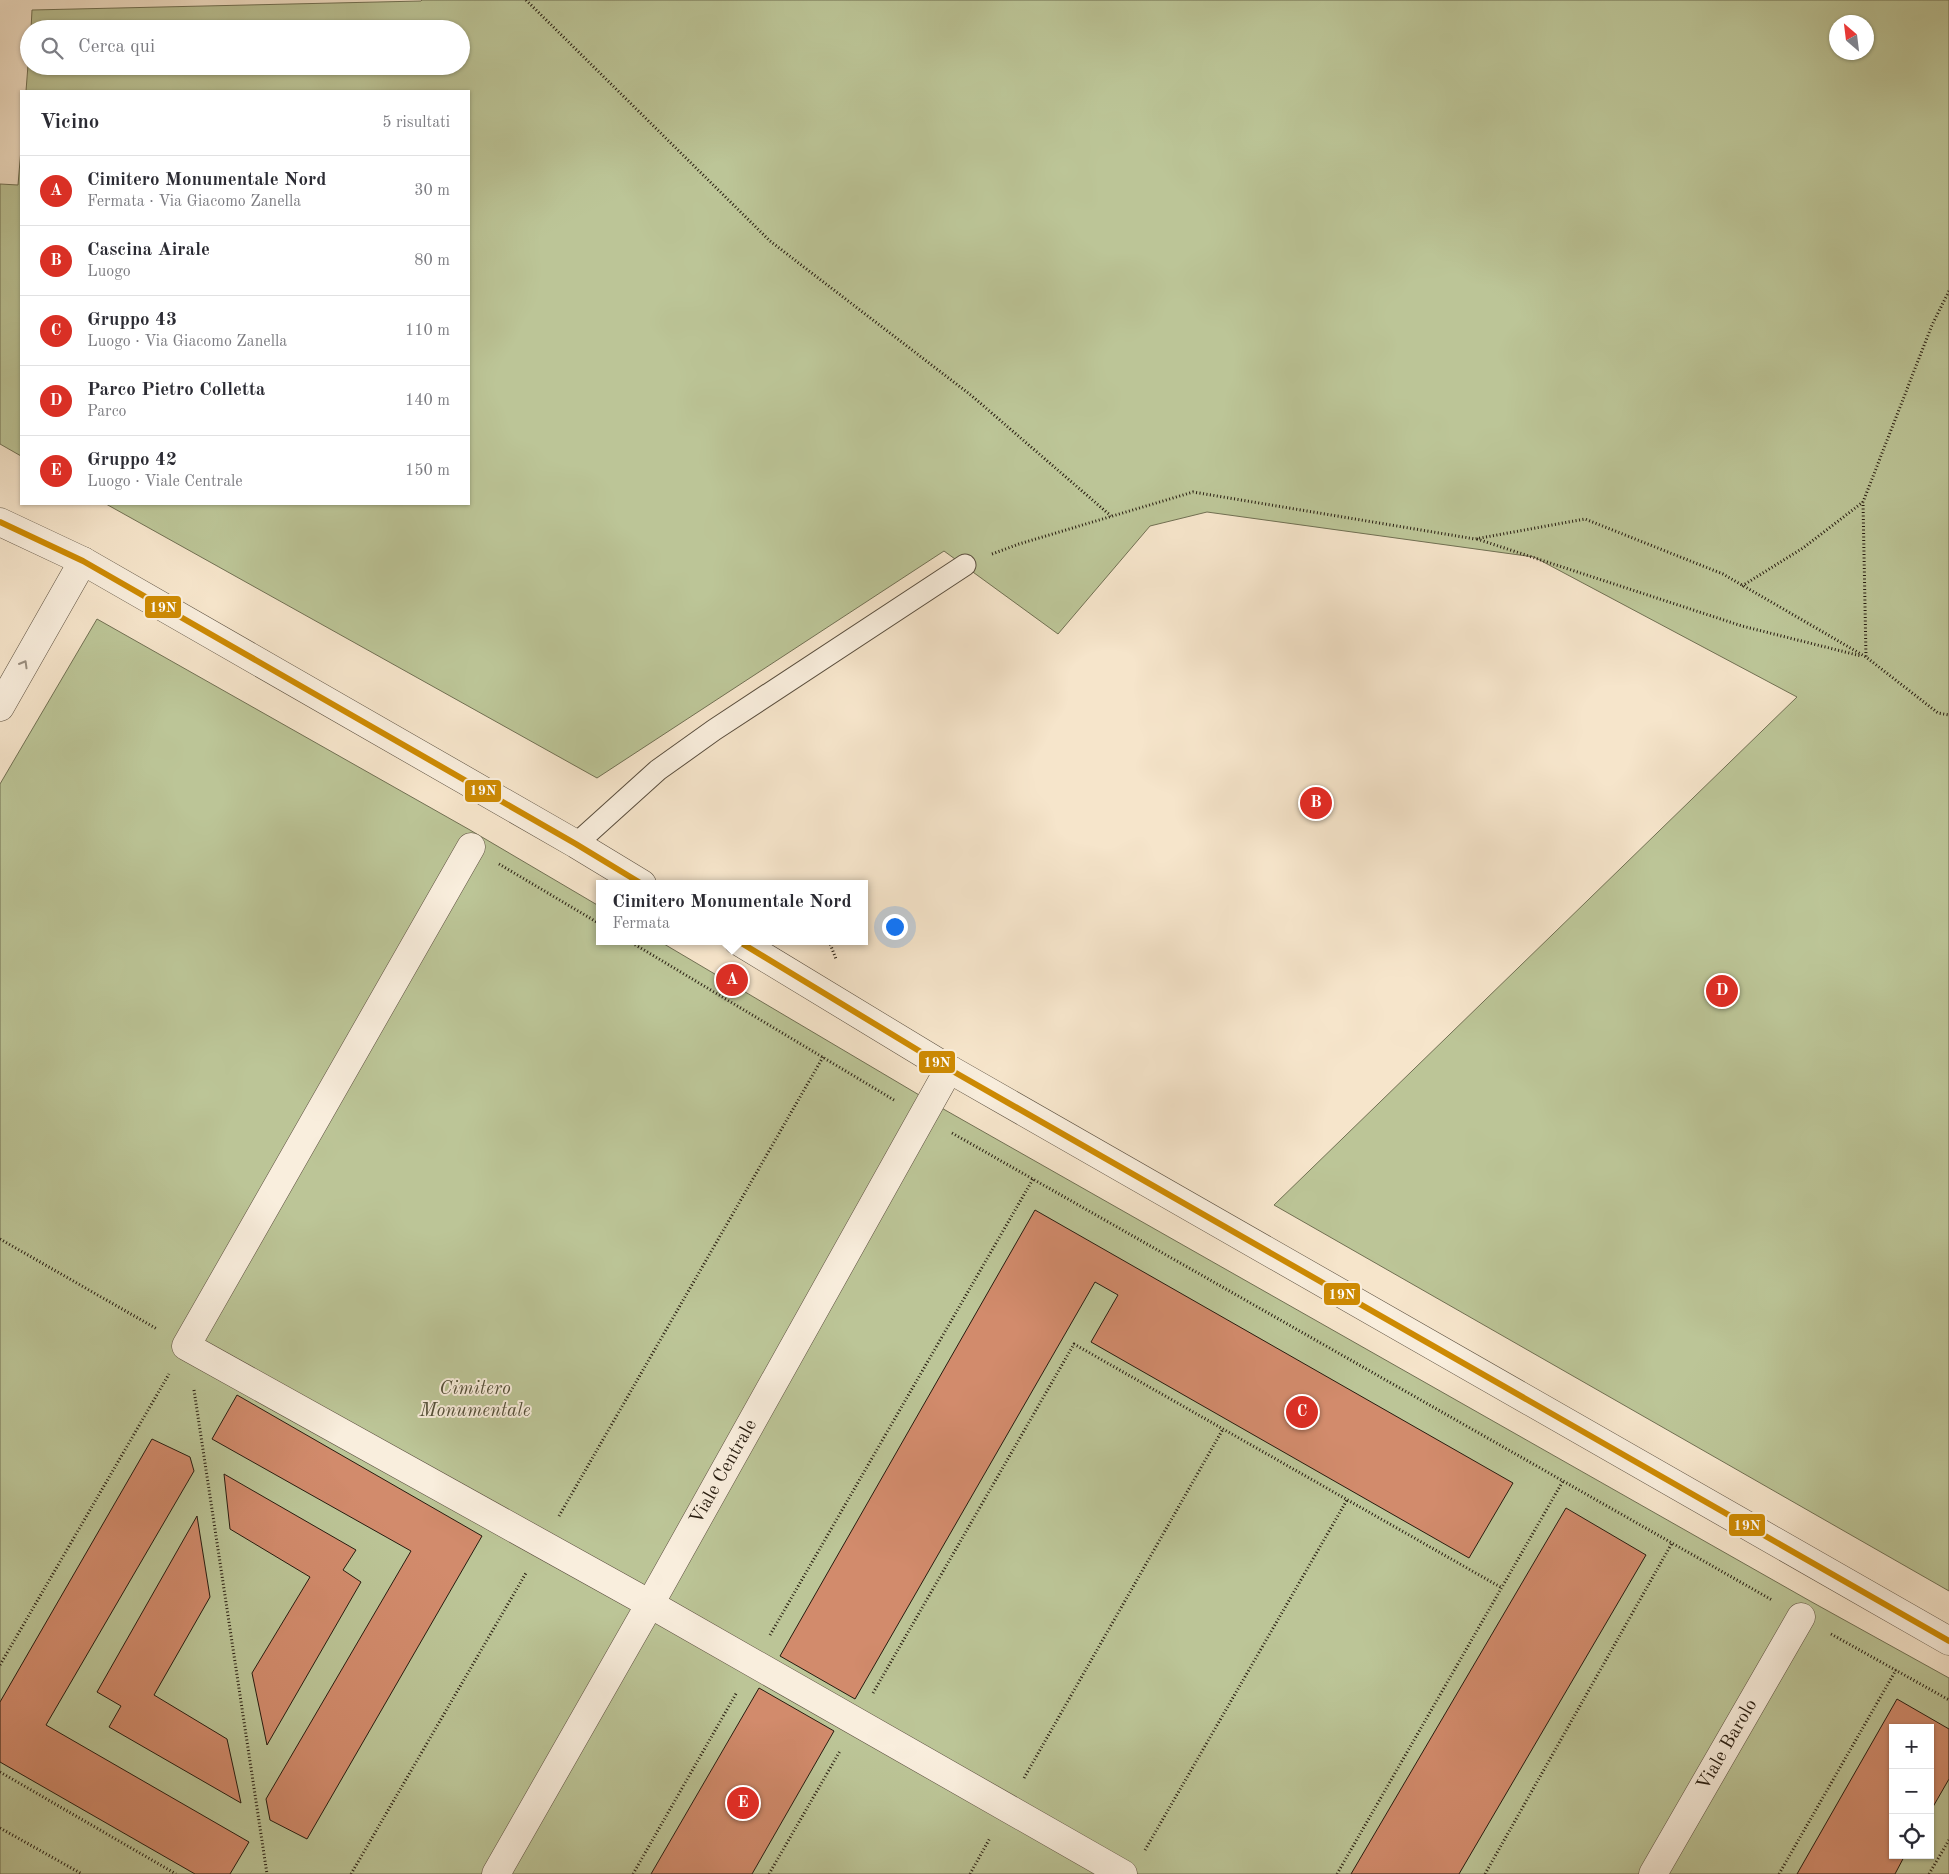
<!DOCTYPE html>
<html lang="it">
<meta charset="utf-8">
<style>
body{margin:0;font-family:"Old Standard TT",serif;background:#f7f7f7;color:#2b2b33}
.controls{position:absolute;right:15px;bottom:15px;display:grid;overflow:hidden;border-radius:0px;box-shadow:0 1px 4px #0004}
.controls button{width:45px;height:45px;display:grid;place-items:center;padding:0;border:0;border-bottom:1px solid #e1e1e2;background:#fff;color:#2b2b33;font:25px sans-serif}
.compass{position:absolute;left:1829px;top:15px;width:45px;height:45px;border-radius:50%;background:#fff;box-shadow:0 1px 4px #0004;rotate:332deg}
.you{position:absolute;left:894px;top:926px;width:18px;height:18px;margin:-12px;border:4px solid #fff;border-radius:50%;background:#1a73e8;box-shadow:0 0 0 8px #1a73e833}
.badge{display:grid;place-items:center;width:32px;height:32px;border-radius:50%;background:#d93025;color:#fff;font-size:16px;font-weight:700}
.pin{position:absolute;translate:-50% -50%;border:2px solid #fff;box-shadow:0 1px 5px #0006}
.popup{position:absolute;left:596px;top:880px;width:272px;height:65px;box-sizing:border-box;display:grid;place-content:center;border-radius:0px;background:#fff;filter:drop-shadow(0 1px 4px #0005);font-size:16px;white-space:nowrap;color:#7c7c81}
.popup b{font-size:19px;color:#2b2b33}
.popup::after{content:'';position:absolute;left:50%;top:100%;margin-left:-10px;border:10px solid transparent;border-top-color:#fff}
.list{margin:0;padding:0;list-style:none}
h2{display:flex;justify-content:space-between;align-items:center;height:65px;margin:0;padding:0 20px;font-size:21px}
h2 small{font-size:16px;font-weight:400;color:#7c7c81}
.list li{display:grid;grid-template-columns:32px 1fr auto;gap:15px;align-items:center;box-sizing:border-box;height:70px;padding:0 20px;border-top:1px solid #e1e1e2}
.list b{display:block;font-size:19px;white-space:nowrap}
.list p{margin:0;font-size:16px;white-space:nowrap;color:#7c7c81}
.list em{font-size:16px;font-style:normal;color:#7c7c81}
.icon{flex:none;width:28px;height:28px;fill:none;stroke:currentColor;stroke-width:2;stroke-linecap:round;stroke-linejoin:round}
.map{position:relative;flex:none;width:1949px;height:1874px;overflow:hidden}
.search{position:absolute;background:#fff;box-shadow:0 1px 4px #0004;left:20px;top:20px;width:450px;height:55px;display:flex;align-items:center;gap:12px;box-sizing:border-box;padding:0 18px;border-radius:28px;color:#7c7c81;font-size:19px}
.panel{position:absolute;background:#fff;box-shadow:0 1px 4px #0004;left:20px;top:90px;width:450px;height:415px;border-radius:0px}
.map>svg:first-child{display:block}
.green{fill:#bcc597;stroke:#717053;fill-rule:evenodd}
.building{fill:#d28b6c;stroke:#261b0f}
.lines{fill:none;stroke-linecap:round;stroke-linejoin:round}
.service-casing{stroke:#5a4e3e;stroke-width:23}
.pedestrian-casing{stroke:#5a4e3e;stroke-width:29}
.minor-casing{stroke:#5a4e3e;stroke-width:29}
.path{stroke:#261b0f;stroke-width:3;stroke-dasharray:1 2.5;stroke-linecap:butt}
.service{stroke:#f9eedd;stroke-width:21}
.pedestrian{stroke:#f9eedd;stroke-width:28}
.minor{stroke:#f9eedd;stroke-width:28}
.bus-1-casing{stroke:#f9eedd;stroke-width:10}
.bus-1{stroke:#cd8a03;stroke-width:6}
.oneway{stroke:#9a8f80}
.labels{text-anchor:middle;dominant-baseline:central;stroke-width:4;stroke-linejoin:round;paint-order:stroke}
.park-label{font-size:19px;font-style:italic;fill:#534e38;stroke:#f9eedd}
.street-label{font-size:19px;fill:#261b0f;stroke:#f9eedd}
.line-badge{stroke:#f9eedd;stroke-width:2}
.badge-label{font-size:14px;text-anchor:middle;font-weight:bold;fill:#fff}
</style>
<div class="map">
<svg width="1949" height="1874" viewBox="0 0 1949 1874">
<rect width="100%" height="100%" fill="#f6e5cb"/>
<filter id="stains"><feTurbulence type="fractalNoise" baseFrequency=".004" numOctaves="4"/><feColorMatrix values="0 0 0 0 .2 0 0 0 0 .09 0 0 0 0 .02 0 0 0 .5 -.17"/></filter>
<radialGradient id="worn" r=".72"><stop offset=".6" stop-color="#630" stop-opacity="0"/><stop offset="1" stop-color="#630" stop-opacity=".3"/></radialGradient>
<!-- green -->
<g class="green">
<path d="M 422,0 L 1949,0 L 1949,1591 L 1274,1205 L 1797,697 L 1534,557 L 1207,512 L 1150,526 L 1058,634 L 944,551 L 597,778 L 106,504 L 469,504 L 469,91 L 26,91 L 29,52 L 29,66 L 461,66 L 461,29 L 31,29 L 32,10 L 421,1 ZM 1836,22 L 1866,22 L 1866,52 L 1836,52 Z"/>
<path d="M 21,149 L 21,456 L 0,444 L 0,184 L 18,185 Z"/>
<path d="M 97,619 L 470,830 L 599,906 L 600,941 L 659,941 L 931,1102 L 1810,1601 L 1949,1678 L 1949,1874 L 0,1874 L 0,784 ZM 1893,1728 L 1930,1728 L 1930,1855 L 1893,1855 Z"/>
</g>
<!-- building -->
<g class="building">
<path d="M 1035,1210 L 1513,1483 L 1469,1558 L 1091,1342 L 1118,1295 L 1095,1282 L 855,1699 L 780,1656 Z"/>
<path d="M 237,1395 L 482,1536 L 307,1839 L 270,1820 L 266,1799 L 411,1551 L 212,1439 Z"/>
<path d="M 152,1439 L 190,1457 L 194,1471 L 46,1725 L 249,1842 L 230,1874 L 195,1874 L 0,1762 L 0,1702 Z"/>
<path d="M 224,1474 L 356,1550 L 343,1570 L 361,1582 L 267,1745 L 252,1673 L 310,1577 L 230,1529 Z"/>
<path d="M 1566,1508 L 1646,1555 L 1459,1874 L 1351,1874 Z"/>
<path d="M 197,1516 L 210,1597 L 154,1695 L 227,1739 L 241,1803 L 109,1727 L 121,1706 L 97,1692 Z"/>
<path d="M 759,1688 L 834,1731 L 752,1874 L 651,1874 Z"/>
<path d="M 1897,1699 L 1949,1729 L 1949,1779 L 1930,1812 L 1930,1728 L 1893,1728 L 1893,1855 L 1905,1855 L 1895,1874 L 1797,1874 Z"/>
</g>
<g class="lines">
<!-- service casing -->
<g class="service-casing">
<path id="service" d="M 576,844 L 658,770 L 714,730 L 965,565"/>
</g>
<!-- pedestrian casing -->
<g class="pedestrian-casing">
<g id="pedestrian">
<path d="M 471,847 L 186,1346 L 650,1604 L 1123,1874"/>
<path id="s1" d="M 496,1874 L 650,1604 L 949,1069"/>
<path id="s2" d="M 1653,1874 L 1801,1617"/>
</g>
</g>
<!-- minor casing -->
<g class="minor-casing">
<g id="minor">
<path d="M 0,522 L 83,561 L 576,844 L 642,884"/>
<path d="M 0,707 L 83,561"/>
<path d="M 738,941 L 949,1069 L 1949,1641"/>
</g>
</g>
<!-- path -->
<g class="path">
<path d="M 526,0 L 770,241 L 972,396 L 1111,516"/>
<path d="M 1949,291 L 1932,325 L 1863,502 L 1866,657 L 1938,713 L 1949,715"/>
<path d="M 1477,539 L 1742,626 L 1861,656"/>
<path d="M 992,554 L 1019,544 L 1193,492 L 1475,539 L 1585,519 L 1723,574 L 1866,657"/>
<path d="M 1742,586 L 1803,548 L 1863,502"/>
<path d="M 499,864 L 600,924"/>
<path d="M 629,941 L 894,1100"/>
<path d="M 829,941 L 836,959"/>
<path d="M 952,1133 L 1772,1600"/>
<path d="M 0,1239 L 157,1329"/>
<path d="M 194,1390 L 267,1874"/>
<path d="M 559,1516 L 823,1057"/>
<path d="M 1831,1634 L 1949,1700"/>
<path d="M 770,1635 L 1033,1179"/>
<path d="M 0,1665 L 169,1374"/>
<path d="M 873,1693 L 1074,1344 L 1502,1588"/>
<path d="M 0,1772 L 176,1874"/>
<path d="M 1024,1778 L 1223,1429"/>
<path d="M 0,1828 L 82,1874"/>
<path d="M 1145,1850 L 1347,1500"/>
<path d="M 351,1874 L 526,1573"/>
<path d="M 633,1874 L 737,1692"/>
<path d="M 769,1874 L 840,1751"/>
<path d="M 970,1874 L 990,1838"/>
<path d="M 1337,1874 L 1563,1481"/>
<path d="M 1485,1874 L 1672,1543"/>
<path d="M 1779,1874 L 1896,1670"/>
<path d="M 1929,1874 L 1949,1840"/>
</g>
<!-- service -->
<use href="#service" class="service"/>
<!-- pedestrian -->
<use href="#pedestrian" class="pedestrian"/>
<!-- minor -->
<use href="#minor" class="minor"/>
<!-- bus-1 casing -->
<g class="bus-1-casing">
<g id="bus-1">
<path d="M 0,522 L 83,561 L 576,844 L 642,884"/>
<path d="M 738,941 L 949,1069 L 1949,1641"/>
</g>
</g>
<!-- bus-1 -->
<use href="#bus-1" class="bus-1"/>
</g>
<!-- one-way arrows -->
<defs><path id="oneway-chevron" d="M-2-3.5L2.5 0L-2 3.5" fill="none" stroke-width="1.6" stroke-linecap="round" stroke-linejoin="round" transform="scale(1.25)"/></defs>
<use class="oneway" href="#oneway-chevron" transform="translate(24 664) rotate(-60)"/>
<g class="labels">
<!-- park labels -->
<g class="park-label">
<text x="475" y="1389">Cimitero<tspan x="475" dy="22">Monumentale</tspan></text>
</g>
<!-- street labels -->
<g class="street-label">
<text stroke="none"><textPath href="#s1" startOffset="462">Viale Centrale</textPath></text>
<text stroke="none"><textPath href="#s2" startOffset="149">Viale Barolo</textPath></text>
</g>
</g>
<g class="line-badge">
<rect x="144" y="595" width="38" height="24" rx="5" fill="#cd8a03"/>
<rect x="464" y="779" width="38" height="24" rx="5" fill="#cd8a03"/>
<rect x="918" y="1050" width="38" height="24" rx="5" fill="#cd8a03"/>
<rect x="1323" y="1282" width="38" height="24" rx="5" fill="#cd8a03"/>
<rect x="1728" y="1513" width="38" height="24" rx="5" fill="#cd8a03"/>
</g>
<g class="badge-label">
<text x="163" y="612">19N</text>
<text x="483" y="795">19N</text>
<text x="937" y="1067">19N</text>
<text x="1342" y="1299">19N</text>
<text x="1747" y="1530">19N</text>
</g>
<rect width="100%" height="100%" filter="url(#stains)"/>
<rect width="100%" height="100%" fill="url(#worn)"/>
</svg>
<div class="controls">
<button>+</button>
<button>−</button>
<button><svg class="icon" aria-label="locate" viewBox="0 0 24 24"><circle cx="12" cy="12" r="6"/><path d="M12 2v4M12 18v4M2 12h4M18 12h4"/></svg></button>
</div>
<svg class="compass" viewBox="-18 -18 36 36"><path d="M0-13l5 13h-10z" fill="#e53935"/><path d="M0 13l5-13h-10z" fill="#7c7c81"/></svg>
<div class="you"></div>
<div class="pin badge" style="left:732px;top:980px">A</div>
<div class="popup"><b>Cimitero Monumentale Nord</b>Fermata</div>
<div class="pin badge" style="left:1316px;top:803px">B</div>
<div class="pin badge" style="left:1302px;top:1412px">C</div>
<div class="pin badge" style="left:1722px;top:991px">D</div>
<div class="pin badge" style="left:743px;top:1803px">E</div>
<div class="search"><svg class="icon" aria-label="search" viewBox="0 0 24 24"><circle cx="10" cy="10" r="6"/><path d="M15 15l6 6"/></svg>Cerca qui</div>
<section class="panel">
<h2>Vicino<small>5 risultati</small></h2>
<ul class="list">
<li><span class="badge">A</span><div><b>Cimitero Monumentale Nord</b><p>Fermata · Via Giacomo Zanella</p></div><em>30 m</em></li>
<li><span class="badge">B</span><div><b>Cascina Airale</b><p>Luogo</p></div><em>80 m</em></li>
<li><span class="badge">C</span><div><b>Gruppo 43</b><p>Luogo · Via Giacomo Zanella</p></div><em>110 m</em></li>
<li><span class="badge">D</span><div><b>Parco Pietro Colletta</b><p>Parco</p></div><em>140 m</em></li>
<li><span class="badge">E</span><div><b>Gruppo 42</b><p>Luogo · Viale Centrale</p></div><em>150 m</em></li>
</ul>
</section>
</div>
